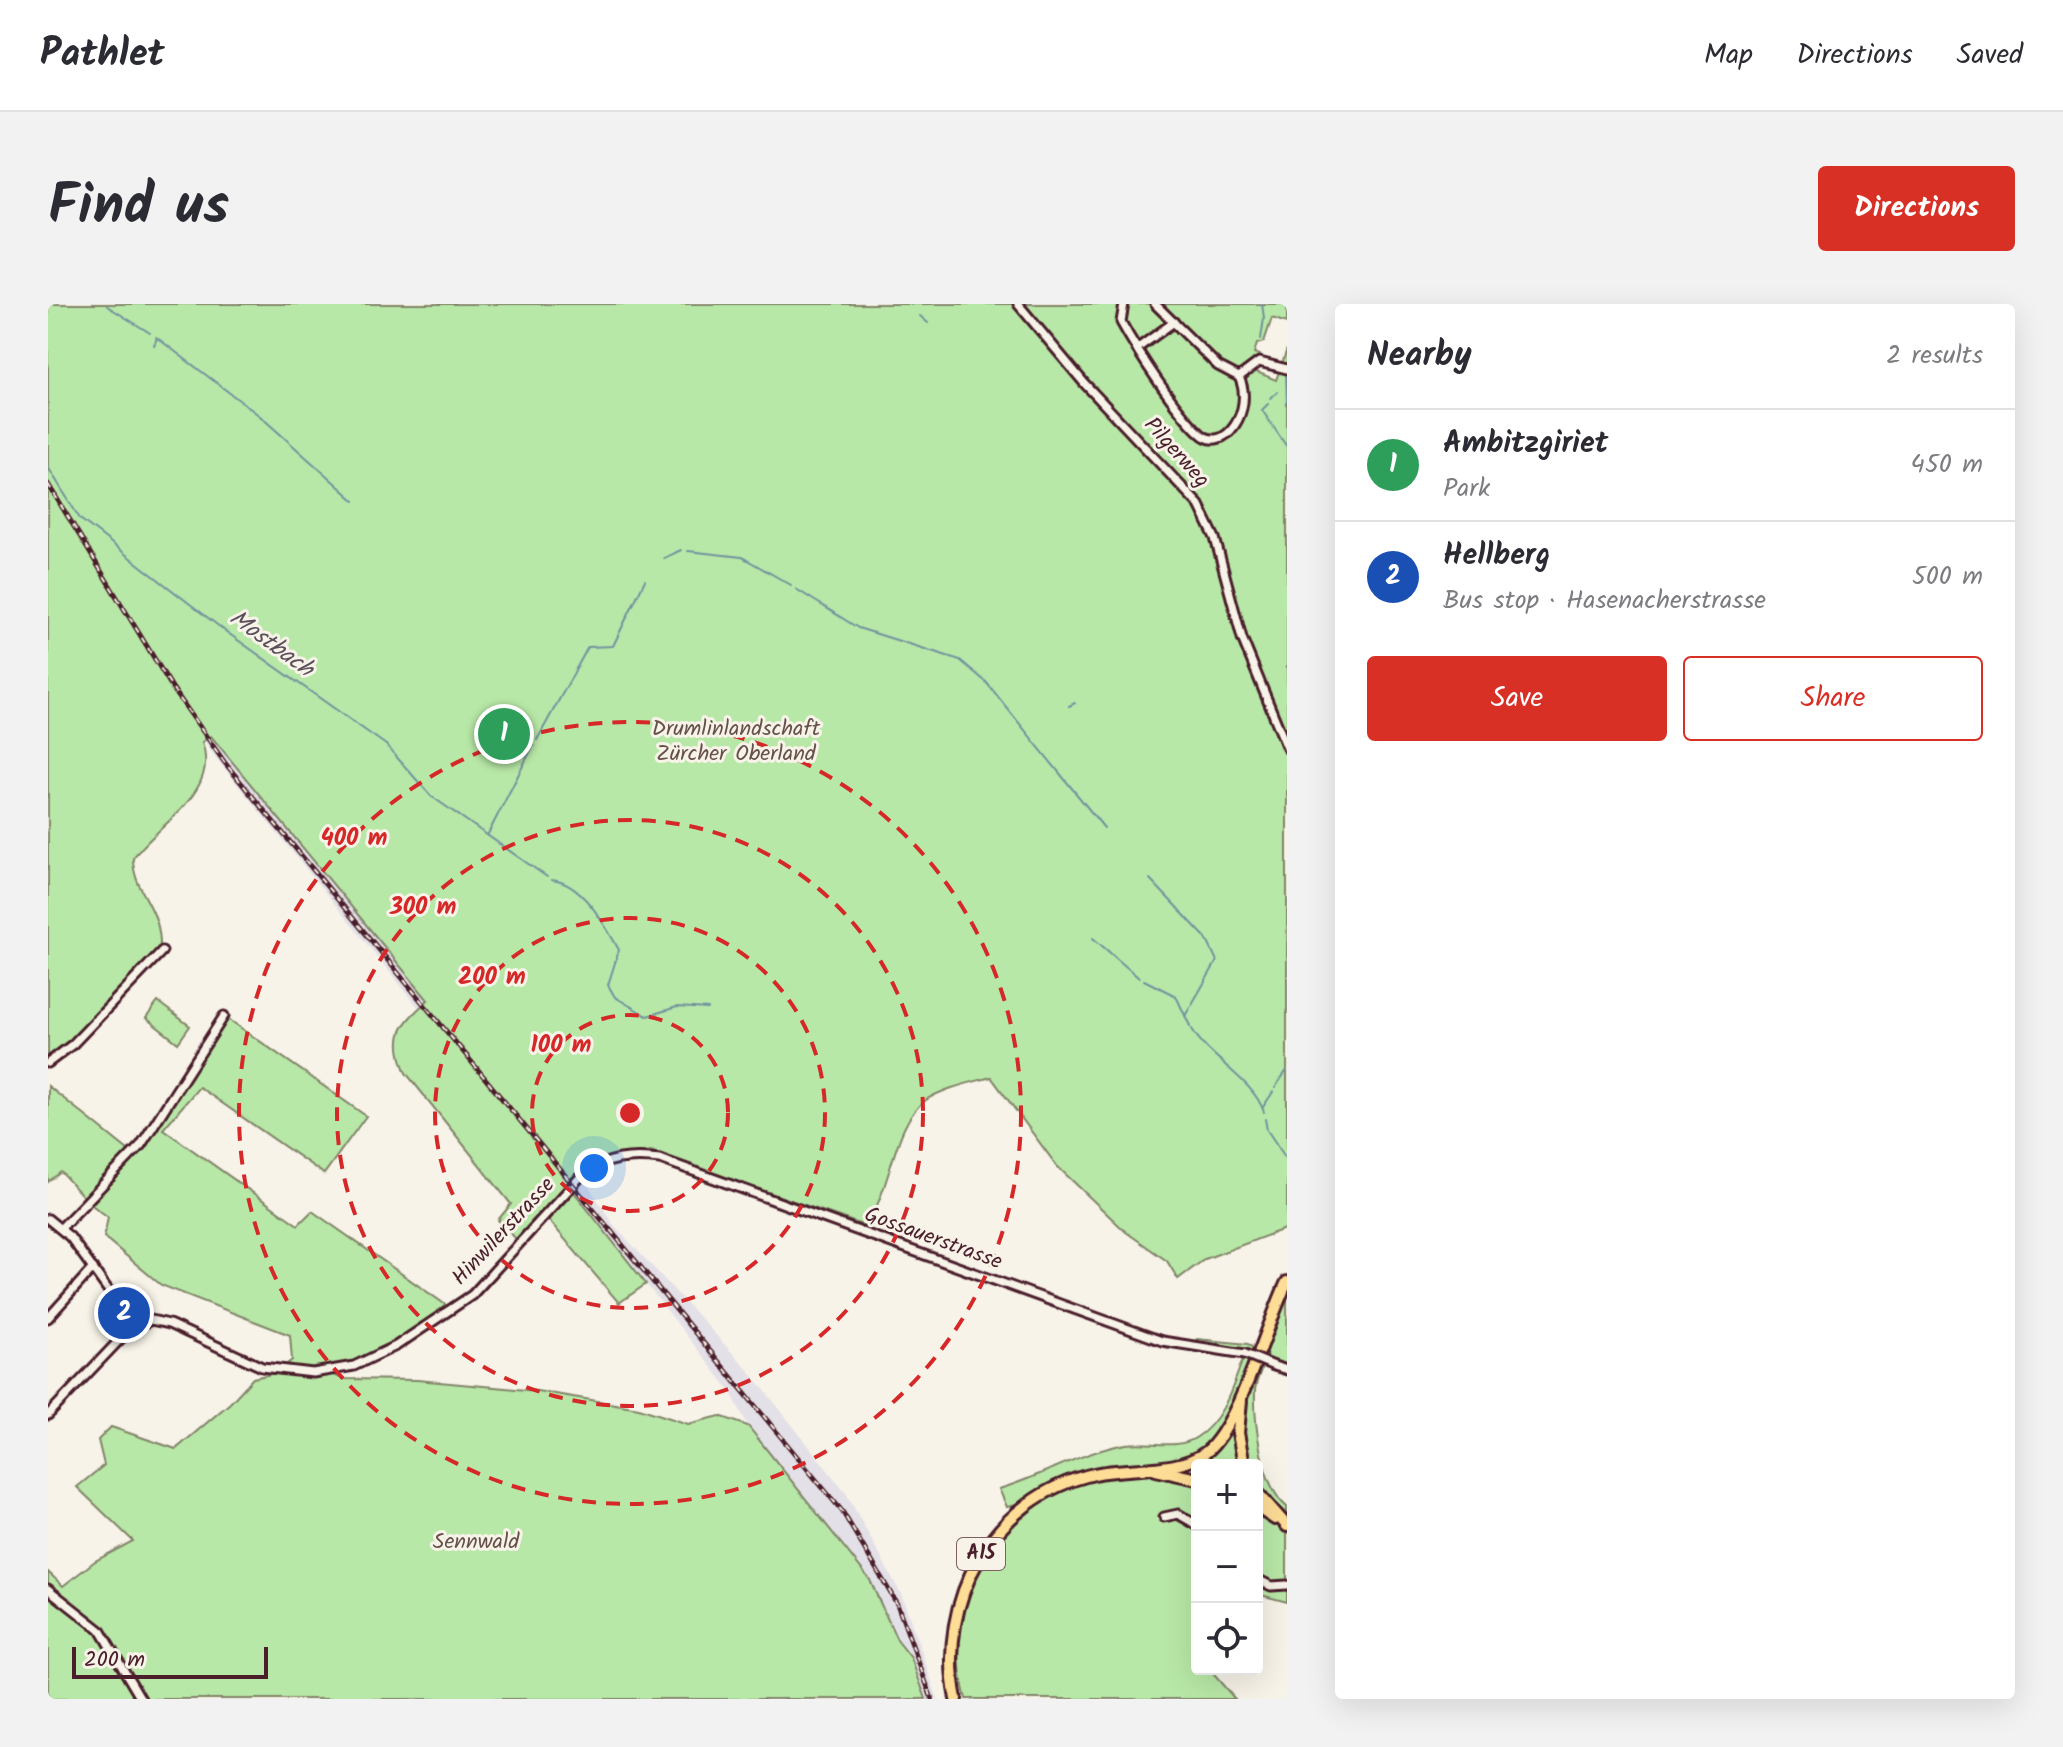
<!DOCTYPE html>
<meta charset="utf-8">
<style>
body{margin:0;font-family:Kalam,sans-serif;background:#f2f2f3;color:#2b2b33}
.controls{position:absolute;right:24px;bottom:24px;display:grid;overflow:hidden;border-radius:8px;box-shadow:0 8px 32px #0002}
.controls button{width:72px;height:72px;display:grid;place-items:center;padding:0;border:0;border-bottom:2px solid #e1e1e2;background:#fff;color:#2b2b33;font:40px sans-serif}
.scale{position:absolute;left:24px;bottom:20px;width:196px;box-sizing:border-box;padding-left:8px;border:4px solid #4a1f2b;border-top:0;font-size:22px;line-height:28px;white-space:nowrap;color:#4a1f2b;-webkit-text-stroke:6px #f7f3e8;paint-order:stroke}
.you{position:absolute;left:546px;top:864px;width:28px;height:28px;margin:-20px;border:6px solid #fff;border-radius:50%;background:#1a73e8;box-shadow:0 0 0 12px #1a73e833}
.badge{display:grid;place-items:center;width:52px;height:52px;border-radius:50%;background:#d93025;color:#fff;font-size:26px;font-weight:700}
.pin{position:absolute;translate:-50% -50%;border:4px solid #fff;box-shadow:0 2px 8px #0006}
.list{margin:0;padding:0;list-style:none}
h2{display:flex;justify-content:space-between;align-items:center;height:104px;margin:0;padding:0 32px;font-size:34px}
h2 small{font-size:26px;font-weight:400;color:#7c7c81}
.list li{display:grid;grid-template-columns:52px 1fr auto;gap:24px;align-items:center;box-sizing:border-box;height:112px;padding:0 32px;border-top:2px solid #e1e1e2}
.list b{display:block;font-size:30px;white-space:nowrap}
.list p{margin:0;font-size:26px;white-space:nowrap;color:#7c7c81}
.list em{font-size:26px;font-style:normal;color:#7c7c81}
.actions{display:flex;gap:16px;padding:24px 32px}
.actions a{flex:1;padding:18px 0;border:2px solid #d93025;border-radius:8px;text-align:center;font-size:28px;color:#d93025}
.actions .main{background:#d93025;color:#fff}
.icon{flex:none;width:44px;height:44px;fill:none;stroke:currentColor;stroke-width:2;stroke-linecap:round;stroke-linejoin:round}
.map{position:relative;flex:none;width:1239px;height:1395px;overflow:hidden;border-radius:8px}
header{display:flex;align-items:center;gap:48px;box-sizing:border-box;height:112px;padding:0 40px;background:#fff;border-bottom:2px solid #e1e1e2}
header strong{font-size:38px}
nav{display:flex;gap:44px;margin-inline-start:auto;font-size:28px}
.intro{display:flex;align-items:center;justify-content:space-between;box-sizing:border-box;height:192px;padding:0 48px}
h1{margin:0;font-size:56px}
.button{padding:20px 36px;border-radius:8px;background:#d93025;color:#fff;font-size:28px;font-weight:700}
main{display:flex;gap:48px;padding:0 48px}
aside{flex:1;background:#fff;border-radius:8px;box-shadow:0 8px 32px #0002}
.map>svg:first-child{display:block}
.built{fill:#e3e0e7}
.green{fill:#b8e8a7;stroke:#818469;stroke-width:2}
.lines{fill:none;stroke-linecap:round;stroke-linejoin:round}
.stream{stroke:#73929f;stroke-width:2}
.minor-casing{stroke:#4a1f2b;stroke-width:13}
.highway-casing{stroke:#4a1f2b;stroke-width:16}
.minor{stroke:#f7f3e8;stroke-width:7}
.highway{stroke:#fedd96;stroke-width:10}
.rail-casing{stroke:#4a1f2b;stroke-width:5}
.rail{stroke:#f7f3e8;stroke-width:2;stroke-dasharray:6;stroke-linecap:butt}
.minor-bridge-casing{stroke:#4a1f2b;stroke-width:13;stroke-linecap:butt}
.minor-bridge{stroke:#f7f3e8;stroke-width:7}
.ring{fill:none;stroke:#d62828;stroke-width:4;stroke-dasharray:14 10}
.labels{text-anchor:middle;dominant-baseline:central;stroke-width:6;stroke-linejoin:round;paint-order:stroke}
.shield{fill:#f7f3e8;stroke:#7e5f64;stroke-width:2}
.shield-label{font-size:20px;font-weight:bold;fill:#4a1f2b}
.street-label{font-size:22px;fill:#4a1f2b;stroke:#f7f3e8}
.park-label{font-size:22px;fill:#66514a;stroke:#f7f3e8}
.water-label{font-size:24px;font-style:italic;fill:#5b4f5b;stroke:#f7f3e8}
.centre{fill:#d62828;stroke:#f7f3e8;stroke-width:4}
.ring-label{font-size:24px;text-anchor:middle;font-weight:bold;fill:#d62828;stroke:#f7f3e8;stroke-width:6;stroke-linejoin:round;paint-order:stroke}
</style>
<header>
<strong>Pathlet</strong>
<nav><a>Map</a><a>Directions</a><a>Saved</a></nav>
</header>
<div class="intro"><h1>Find us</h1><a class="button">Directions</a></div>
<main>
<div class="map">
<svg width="1239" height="1395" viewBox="0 0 1239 1395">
<rect width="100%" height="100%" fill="#f7f3e8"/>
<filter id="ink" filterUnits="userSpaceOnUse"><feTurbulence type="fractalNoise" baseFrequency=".0125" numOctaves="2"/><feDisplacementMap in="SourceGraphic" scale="16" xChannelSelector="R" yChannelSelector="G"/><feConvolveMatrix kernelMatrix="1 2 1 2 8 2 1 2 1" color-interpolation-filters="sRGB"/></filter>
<g filter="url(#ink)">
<!-- built -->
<path class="built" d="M 102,359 L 155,416 L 257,549 L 387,704 L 401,709 L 529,874 L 538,878 L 565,920 L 703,1069 L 798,1189 L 854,1292 L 890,1395 L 878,1395 L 863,1354 L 849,1336 L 822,1276 L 700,1122 L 683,1088 L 526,888 L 517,884 L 168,454 Z"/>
<!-- green -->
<g class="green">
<path d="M 0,0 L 1239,0 L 1239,19 L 1224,14 L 1216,38 L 1209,40 L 1206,49 L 1212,51 L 1206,67 L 1228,76 L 1239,45 L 1239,924 L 1157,955 L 1130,975 L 1119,957 L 1078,928 L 1009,862 L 943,773 C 922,779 896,784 878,796 C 844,819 844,888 817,922 L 603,847 L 561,854 L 528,870 L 530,874 L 527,871 L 516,883 L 526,888 L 598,980 L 571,999 L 493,907 L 468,935 L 450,916 L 463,900 L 358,769 C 342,731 353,721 380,696 L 163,432 L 154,438 C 172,489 112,518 85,554 C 85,590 114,601 112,646 L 23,738 L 0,755 Z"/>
<path d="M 110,698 L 142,722 L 130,739 L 98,714 Z"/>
<path d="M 176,712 L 318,812 L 276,870 L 151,783 L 115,825 L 250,921 L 264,907 L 405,1006 L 347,1042 L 280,1069 L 295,1075 L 369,1076 L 489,1087 L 591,1104 L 640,1120 L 672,1112 L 700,1122 L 822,1276 L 849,1336 L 863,1354 L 878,1395 L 0,1395 L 0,1268 L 15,1282 L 47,1257 L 85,1237 L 29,1183 L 56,1161 L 50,1136 L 63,1123 L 128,1145 L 182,1099 L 205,1074 L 228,1069 L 244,1056 L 242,1031 L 113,981 L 56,933 L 60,913 L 41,899 L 13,868 L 0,878 L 0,782 L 85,850 Z"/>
<path d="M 1239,978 L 1239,1066 L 1217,1056 C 1214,1065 1208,1076 1207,1086 C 1206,1118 1213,1182 1239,1203 L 1239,1298 L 1209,1290 L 1209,1161 L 1149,1161 L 1149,1365 L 1161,1365 L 1187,1395 L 918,1395 C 896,1316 932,1243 994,1196 L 959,1203 L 951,1185 C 995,1172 1033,1148 1078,1140 C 1101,1136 1128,1147 1149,1133 C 1177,1115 1185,1080 1197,1050 L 1142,1043 L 1149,1035 L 1200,1040 L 1217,1055 L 1216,1045 Z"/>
</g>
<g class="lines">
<!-- stream -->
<g class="stream">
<path d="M 863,0 L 863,1"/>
<path d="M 1237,0 L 1239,1"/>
<path d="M 59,2 L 102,29"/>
<path d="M 872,12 L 880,19"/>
<path d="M 108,33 L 212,112 L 307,197"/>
<path d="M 1213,35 L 1216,14 L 1214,0"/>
<path d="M 106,41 L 109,34"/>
<path d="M 1238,70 L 1239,99"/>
<path d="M 1222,94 L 1230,88"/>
<path d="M 1220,100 L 1214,106 L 1239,143"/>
<path d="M 0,163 L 32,215 L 177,327 L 338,441 L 383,492 L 499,573"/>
<path d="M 640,247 L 694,253 L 743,281"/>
<path d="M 616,254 L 633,246"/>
<path d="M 748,285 L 810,324 L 912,356 L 938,378 L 1056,524"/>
<path d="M 1021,402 L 1027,399"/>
<path d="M 489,436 L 540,343 L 565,342 L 597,276"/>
<path d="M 440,530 L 485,442"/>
<path d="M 1102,575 L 1158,634 L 1169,657 L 1137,712"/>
<path d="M 503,576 C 534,578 557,621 571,646 L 560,681 L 567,693 L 599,712 L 629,703 L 660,705"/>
<path d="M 1045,634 L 1091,674"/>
<path d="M 1096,676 L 1128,692 L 1142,722"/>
<path d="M 1144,725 C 1161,755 1205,775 1216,808"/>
<path d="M 1227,784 L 1239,766"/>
<path d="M 1215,803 L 1225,788"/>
<path d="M 1217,815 L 1219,826 L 1239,856"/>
</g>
<!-- minor casing -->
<g class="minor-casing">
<g id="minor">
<path d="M 970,0 L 1037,80 L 1151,201 L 1167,234 L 1194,334 L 1239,444"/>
<path d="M 1076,0 L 1073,18 C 1090,49 1127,106 1152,129 C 1176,152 1207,105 1191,73 L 1170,62 L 1107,0"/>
<path d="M 1090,44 L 1126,18"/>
<path d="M 1191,73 L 1211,58 L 1239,65"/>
<path d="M 0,759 L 25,740 L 114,647"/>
<path d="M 0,915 L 22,933 L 68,997 L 91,1019"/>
<path d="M 13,924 L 93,841 L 176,712"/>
<path d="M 0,1014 L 45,964"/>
<path d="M 1226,1062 L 1239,1066"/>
<path d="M 0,1111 L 81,1026 L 103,1016 L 121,1020 L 214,1063 L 265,1069 L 306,1062 L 348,1042 L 424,991 L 534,871 C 559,854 582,851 612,855 L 1114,1037 L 1197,1050"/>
<path d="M 1116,1213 L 1130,1210 L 1149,1221"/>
<path d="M 1209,1275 L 1223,1282 L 1239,1281"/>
<path d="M 0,1285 L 52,1326 L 93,1395"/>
</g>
</g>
<!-- highway casing -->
<g class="highway-casing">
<g id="highway">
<path d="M 1193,1097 L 1190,1129 L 1196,1161"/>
<path d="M 1108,1166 L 1149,1175"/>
<path d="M 1209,1188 L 1239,1222"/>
<path d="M 1209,1203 L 1227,1215"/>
<path d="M 908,1395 C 888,1297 944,1193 1046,1170 C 1081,1162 1129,1170 1158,1148 C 1191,1122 1219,1019 1239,978"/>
</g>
</g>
<!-- minor -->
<use href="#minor" class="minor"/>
<!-- highway -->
<use href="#highway" class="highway"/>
<!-- rail casing -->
<g class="rail-casing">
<path id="rail" d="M 0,180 L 125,385 L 177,459 L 794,1207 L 849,1300 L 884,1395"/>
</g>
<!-- rail -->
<use href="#rail" class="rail"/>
<!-- minor-bridge casing -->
<g class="minor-bridge-casing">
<path id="minor-bridge" d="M 1197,1050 L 1226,1062"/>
</g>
<!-- minor-bridge -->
<use href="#minor-bridge" class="minor-bridge"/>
</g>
</g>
<!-- distance rings -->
<g class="ring">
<circle cx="582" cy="809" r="98"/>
<circle cx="582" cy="809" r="195"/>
<circle cx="582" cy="809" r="293"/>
<circle cx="582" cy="809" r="391"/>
</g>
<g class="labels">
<!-- shield labels -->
<rect class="shield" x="909" y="1234" width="48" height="32" rx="6"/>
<g class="shield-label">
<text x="933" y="1250">A15</text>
</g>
<!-- street labels -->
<g class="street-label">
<text transform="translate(1128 149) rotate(48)">Pilgerweg</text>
<text transform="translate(456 928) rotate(-47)">Hinwilerstrasse</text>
<text transform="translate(885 935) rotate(20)">Gossauerstrasse</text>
</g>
<!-- park labels -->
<g class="park-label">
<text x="688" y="425">Drumlinlandschaft<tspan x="688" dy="25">Zürcher Oberland</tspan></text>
<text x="428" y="1238">Sennwald</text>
</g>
<!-- water labels -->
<g class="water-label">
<text transform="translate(223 340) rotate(36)">Mostbach</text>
</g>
</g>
<circle cx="582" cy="809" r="12" class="centre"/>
<g class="ring-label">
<text x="306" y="541">400 m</text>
<text x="375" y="610">300 m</text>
<text x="444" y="680">200 m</text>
<text x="513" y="748">100 m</text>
</g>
</svg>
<div class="controls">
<button>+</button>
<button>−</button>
<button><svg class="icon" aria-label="locate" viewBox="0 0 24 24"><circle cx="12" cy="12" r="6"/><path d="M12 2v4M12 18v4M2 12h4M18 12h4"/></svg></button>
</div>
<div class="scale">200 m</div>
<div class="you"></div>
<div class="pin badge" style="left:456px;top:430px;background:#2e9e5b">1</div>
<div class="pin badge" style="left:76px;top:1009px;background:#1a4fb4">2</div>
</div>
<aside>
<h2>Nearby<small>2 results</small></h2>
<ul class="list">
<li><span class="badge" style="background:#2e9e5b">1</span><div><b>Ambitzgiriet</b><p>Park</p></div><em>450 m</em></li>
<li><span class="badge" style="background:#1a4fb4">2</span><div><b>Hellberg</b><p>Bus stop · Hasenacherstrasse</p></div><em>500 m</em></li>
</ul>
<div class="actions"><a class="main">Save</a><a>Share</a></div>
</aside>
</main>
